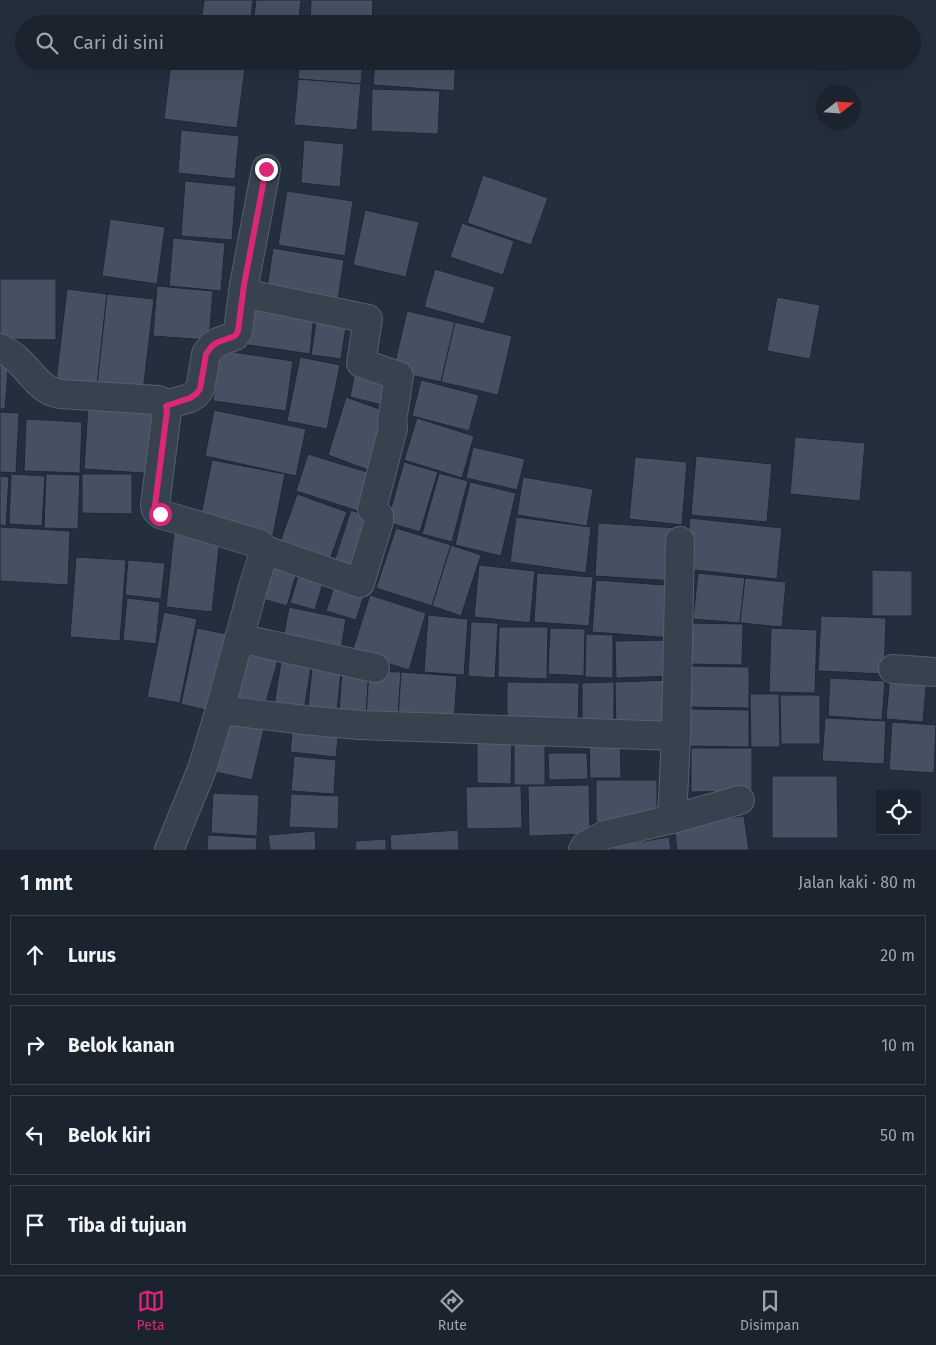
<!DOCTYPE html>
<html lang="id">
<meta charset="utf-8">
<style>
body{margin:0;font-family:"Fira Sans",sans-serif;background:#282f3a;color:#f1f3f6}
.controls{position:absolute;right:15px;bottom:15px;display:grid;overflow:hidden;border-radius:0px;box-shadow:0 5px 20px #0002}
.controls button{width:45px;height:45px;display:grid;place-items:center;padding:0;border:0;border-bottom:1px solid #39404a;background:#1b232e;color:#f1f3f6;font:25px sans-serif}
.compass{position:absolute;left:816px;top:85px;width:45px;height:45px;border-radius:50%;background:#1b232e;box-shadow:0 5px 20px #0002;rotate:73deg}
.stop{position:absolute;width:15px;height:15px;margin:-11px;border:4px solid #db2777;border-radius:50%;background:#fff}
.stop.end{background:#db2777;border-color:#fff;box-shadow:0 1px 5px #0008}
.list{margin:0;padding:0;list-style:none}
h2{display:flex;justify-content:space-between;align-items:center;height:65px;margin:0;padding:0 20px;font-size:21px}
h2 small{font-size:16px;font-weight:400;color:#a0a4aa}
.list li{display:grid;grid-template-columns:32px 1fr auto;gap:15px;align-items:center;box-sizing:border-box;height:80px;margin:0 10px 10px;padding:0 10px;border:1px solid #39404a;border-radius:0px}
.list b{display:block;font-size:19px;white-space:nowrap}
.list em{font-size:16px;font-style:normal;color:#a0a4aa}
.icon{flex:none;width:28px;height:28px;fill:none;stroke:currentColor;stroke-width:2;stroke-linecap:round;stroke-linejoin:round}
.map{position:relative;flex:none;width:936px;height:850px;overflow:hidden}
.search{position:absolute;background:#1b232e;box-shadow:0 5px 20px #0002;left:15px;right:15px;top:15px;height:55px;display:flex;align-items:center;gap:12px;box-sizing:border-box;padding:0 18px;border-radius:28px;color:#a0a4aa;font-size:19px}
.sheet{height:425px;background:#1b232e}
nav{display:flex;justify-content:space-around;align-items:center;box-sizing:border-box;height:70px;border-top:1px solid #39404a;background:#1b232e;font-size:14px;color:#a0a4aa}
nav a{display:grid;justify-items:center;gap:2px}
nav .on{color:#db2777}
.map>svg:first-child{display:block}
.building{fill:#455162;stroke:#1f2835}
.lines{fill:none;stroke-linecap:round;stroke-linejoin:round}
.minor-casing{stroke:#565f6c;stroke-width:30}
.minor{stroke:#38414e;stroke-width:28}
.route{stroke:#db2777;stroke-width:6}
</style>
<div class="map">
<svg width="936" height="850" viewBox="0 0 936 850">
<rect width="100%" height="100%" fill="#242f3e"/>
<!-- building -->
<g class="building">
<path d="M 204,0 L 253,0 L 250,24 L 201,24 Z"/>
<path d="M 256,0 L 301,0 L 298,24 L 253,24 Z"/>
<path d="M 311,0 L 373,0 L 372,24 L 310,24 Z"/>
<path d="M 171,61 L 246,61 L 237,128 L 164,119 Z"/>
<path d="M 299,61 L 363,61 L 361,84 L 298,79 Z"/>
<path d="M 375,61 L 456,61 L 454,91 L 373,85 Z"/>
<path d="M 298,79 L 361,84 L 357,130 L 294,125 Z"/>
<path d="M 372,89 L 440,91 L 438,134 L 371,131 Z"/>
<path d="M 181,130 L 239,136 L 235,179 L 178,173 Z"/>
<path d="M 304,140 L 344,144 L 340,187 L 301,183 Z"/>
<path d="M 483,175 L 548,198 L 531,245 L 467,223 Z"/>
<path d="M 185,181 L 236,186 L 232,240 L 181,236 Z"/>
<path d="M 287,191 L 353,201 L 345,256 L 278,245 Z"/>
<path d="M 365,210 L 419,222 L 406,277 L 353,265 Z"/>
<path d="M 110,219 L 165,227 L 157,284 L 102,276 Z"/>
<path d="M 462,223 L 514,241 L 503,275 L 450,257 Z"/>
<path d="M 173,238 L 225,243 L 221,291 L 169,286 Z"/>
<path d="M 273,248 L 344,260 L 337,306 L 266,294 Z"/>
<path d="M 435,269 L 495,287 L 484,324 L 424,307 Z"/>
<path d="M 0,279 L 56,279 L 56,340 L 0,339 Z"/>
<path d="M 157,286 L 213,291 L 209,340 L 153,336 Z"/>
<path d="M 67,289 L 107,294 L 97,386 L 56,381 Z"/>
<path d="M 107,294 L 154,299 L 143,391 L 97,386 Z"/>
<path d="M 777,297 L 820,305 L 810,359 L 767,351 Z"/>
<path d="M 246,303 L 314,313 L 310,354 L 242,344 Z"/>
<path d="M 407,311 L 455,322 L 441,382 L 393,371 Z"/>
<path d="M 317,316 L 347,320 L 341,359 L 311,355 Z"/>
<path d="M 455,322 L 512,336 L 498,395 L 441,382 Z"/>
<path d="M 220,350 L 293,361 L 286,411 L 213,401 Z"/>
<path d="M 0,356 L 9,357 L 5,409 L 0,409 Z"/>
<path d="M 300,357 L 340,365 L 327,429 L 287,421 Z"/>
<path d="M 356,367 L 396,377 L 390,407 L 350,397 Z"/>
<path d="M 421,380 L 479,395 L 469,431 L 412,416 Z"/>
<path d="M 346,397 L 388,412 L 371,471 L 328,455 Z"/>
<path d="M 88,407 L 161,412 L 157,474 L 84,469 Z"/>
<path d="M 214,410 L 306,429 L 296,476 L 205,456 Z"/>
<path d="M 0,412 L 19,413 L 16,473 L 0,472 Z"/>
<path d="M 417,418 L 474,436 L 462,478 L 404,460 Z"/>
<path d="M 26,419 L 82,422 L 80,473 L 24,471 Z"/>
<path d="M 795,437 L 865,443 L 860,501 L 790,494 Z"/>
<path d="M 473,447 L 525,459 L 517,490 L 466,478 Z"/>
<path d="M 308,454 L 370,473 L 358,511 L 296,491 Z"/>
<path d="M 696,456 L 772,464 L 767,522 L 691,515 Z"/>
<path d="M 635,457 L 687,462 L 682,525 L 629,519 Z"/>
<path d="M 212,460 L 285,474 L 273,535 L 200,520 Z"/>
<path d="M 404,462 L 438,472 L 420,532 L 387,522 Z"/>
<path d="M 439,473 L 468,481 L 452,542 L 422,534 Z"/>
<path d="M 11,474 L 45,476 L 42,526 L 9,524 Z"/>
<path d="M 46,474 L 80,475 L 78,529 L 44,528 Z"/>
<path d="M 82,474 L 132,474 L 132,514 L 82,513 Z"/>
<path d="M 0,476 L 9,477 L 6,526 L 0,525 Z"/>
<path d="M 523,477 L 593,489 L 587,526 L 517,515 Z"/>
<path d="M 470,482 L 516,493 L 501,556 L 455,545 Z"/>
<path d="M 297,494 L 347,512 L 328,565 L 278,548 Z"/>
<path d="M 351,510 L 376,520 L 357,578 L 332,568 Z"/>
<path d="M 516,517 L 591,527 L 586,573 L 510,562 Z"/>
<path d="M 690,518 L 782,528 L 777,579 L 685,569 Z"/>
<path d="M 598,523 L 678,528 L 674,581 L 595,576 Z"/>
<path d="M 0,527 L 70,531 L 68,585 L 0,581 Z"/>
<path d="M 396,528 L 451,545 L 432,606 L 376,588 Z"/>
<path d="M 174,532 L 220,538 L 212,612 L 166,607 Z"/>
<path d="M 451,545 L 481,555 L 461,616 L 432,606 Z"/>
<path d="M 268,554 L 299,564 L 287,606 L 256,597 Z"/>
<path d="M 76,557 L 126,560 L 120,641 L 70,637 Z"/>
<path d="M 128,560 L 165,563 L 161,599 L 125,595 Z"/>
<path d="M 479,565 L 535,571 L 530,623 L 474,617 Z"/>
<path d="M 301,566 L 326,573 L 315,610 L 290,603 Z"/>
<path d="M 872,570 L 912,571 L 912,616 L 872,616 Z"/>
<path d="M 537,573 L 593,577 L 589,626 L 534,622 Z"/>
<path d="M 698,573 L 745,578 L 740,623 L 693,619 Z"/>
<path d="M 745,578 L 786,582 L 782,627 L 740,623 Z"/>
<path d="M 336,580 L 366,589 L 356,620 L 326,611 Z"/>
<path d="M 596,580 L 677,586 L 673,638 L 592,632 Z"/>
<path d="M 370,595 L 426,613 L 409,670 L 352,652 Z"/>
<path d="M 127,598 L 160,602 L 156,644 L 123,640 Z"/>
<path d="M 289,607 L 346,619 L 340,656 L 282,644 Z"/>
<path d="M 164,612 L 197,619 L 180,703 L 147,697 Z"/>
<path d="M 428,615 L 468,619 L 464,675 L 424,672 Z"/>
<path d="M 821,616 L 886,618 L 884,674 L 818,671 Z"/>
<path d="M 471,622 L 498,623 L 495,678 L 468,676 Z"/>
<path d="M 687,623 L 743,624 L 742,665 L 687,664 Z"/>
<path d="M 499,627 L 548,627 L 547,679 L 498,677 Z"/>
<path d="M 197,628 L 231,635 L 214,712 L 181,704 Z"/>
<path d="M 550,628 L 585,629 L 584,676 L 548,674 Z"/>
<path d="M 771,628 L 817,630 L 815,693 L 769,692 Z"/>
<path d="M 586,634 L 613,635 L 613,678 L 585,677 Z"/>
<path d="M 674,640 L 675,676 L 616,678 L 615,641 Z"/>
<path d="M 246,643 L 280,653 L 265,706 L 231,696 Z"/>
<path d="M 282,655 L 312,660 L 303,717 L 273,712 Z"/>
<path d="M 313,659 L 342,662 L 336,720 L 307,717 Z"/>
<path d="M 690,666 L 749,667 L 749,708 L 689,707 Z"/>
<path d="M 342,669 L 369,671 L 366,716 L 339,715 Z"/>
<path d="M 369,671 L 401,672 L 398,719 L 366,716 Z"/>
<path d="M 401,672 L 457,676 L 454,722 L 398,719 Z"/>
<path d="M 890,674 L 927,677 L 923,722 L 886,719 Z"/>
<path d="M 830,678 L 885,681 L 882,720 L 828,716 Z"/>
<path d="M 672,680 L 674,728 L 616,730 L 615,682 Z"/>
<path d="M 507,682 L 579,683 L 578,730 L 507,729 Z"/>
<path d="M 614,682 L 614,730 L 582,729 L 582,683 Z"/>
<path d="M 750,694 L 779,694 L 780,747 L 751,747 Z"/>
<path d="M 780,695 L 820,695 L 820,744 L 781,744 Z"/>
<path d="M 686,709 L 749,710 L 749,747 L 686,746 Z"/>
<path d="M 228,717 L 265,725 L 252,780 L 215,772 Z"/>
<path d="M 825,718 L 886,721 L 884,764 L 822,761 Z"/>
<path d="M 892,722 L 936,725 L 934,773 L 889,770 Z"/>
<path d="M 293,724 L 339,729 L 336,757 L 290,752 Z"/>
<path d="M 477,733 L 512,733 L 511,784 L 477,783 Z"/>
<rect x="514" y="735" width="31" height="50"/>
<path d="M 589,735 L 620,735 L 621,778 L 590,778 Z"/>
<path d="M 691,748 L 752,748 L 752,791 L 691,792 Z"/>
<path d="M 548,753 L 587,753 L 588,779 L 549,780 Z"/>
<path d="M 294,756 L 336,760 L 334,794 L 291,791 Z"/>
<path d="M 772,776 L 837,776 L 838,838 L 772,838 Z"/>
<rect x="596" y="780" width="61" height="42"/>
<path d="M 589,785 L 590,834 L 529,836 L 528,786 Z"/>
<path d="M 521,786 L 522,828 L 467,829 L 466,787 Z"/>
<path d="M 213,793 L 259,795 L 257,836 L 211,833 Z"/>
<path d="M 291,794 L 339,796 L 338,829 L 289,827 Z"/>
<path d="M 744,816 L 749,850 L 677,850 L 674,824 Z"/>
<path d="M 458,830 L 459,850 L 391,850 L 390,835 Z"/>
<path d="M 315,831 L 316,850 L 270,850 L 268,835 Z"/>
<path d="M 208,835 L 257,838 L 256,850 L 207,850 Z"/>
<path d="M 669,837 L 671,850 L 613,850 L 613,846 Z"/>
<path d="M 386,839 L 386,850 L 356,850 L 355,841 Z"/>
</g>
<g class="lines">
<!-- minor casing -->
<g class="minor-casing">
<g id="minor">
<path d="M 243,293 L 368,319 L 361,363 L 399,376 L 392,421 L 393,428 L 372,509 L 379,516 L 379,521 L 360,583 L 265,550"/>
<path d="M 0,348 C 5,351 10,353 14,357 C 31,370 38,390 60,394 L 158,400 C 164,402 166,404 167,411 L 155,505 L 156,510 L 160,514 L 260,544 L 265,550 L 254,584 L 220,710 L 202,769 L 169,850"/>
<path d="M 166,405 L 190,398 L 196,394 L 200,389 L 206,354 L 212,346 L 218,342 L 235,336 L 238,331 L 244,285 L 266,169"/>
<path d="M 239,638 L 375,668"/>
<path d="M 893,669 L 936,672"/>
<path d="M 220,710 L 314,721 L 360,725 L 676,736"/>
<path d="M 672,819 L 676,736 L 680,541"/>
<path d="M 583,850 L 586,845 L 605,835 L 672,819 L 740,800"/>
</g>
</g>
<!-- minor -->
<use href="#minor" class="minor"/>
</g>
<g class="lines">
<!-- route -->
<path class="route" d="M 160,514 L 156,510 L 155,505 L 167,411 L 166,406 L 190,398 L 196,394 L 200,389 L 206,354 L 212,346 L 218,342 L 235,336 L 238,331 L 244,285 L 266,169"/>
</g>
</svg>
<div class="controls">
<button><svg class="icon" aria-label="locate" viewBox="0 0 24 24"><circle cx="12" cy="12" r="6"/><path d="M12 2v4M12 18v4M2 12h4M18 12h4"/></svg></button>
</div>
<svg class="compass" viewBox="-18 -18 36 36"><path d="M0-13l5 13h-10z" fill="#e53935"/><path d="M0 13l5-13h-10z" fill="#a0a4aa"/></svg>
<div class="stop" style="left:160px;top:514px"></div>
<div class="stop end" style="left:266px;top:169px"></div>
<div class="search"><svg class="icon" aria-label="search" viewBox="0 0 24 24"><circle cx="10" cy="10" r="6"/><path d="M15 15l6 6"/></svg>Cari di sini</div>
</div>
<section class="sheet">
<h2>1 mnt<small>Jalan kaki · 80 m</small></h2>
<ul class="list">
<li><svg class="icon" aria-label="ahead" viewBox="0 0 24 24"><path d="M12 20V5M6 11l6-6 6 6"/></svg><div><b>Lurus</b></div><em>20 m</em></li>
<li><svg class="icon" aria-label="right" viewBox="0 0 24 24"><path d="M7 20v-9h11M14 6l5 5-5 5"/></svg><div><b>Belok kanan</b></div><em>10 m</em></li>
<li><svg class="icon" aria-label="left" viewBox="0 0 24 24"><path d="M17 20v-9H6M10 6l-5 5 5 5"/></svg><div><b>Belok kiri</b></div><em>50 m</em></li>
<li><svg class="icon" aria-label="arrive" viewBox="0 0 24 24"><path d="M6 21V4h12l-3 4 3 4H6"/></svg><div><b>Tiba di tujuan</b></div></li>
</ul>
</section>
<nav>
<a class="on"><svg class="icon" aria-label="map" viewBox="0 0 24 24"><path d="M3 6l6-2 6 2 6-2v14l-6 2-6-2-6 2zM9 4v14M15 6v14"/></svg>Peta</a>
<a><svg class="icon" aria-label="directions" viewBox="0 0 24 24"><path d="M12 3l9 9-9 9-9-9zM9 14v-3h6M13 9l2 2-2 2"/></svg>Rute</a>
<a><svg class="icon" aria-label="saved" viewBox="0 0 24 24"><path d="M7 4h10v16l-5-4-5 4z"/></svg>Disimpan</a>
</nav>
